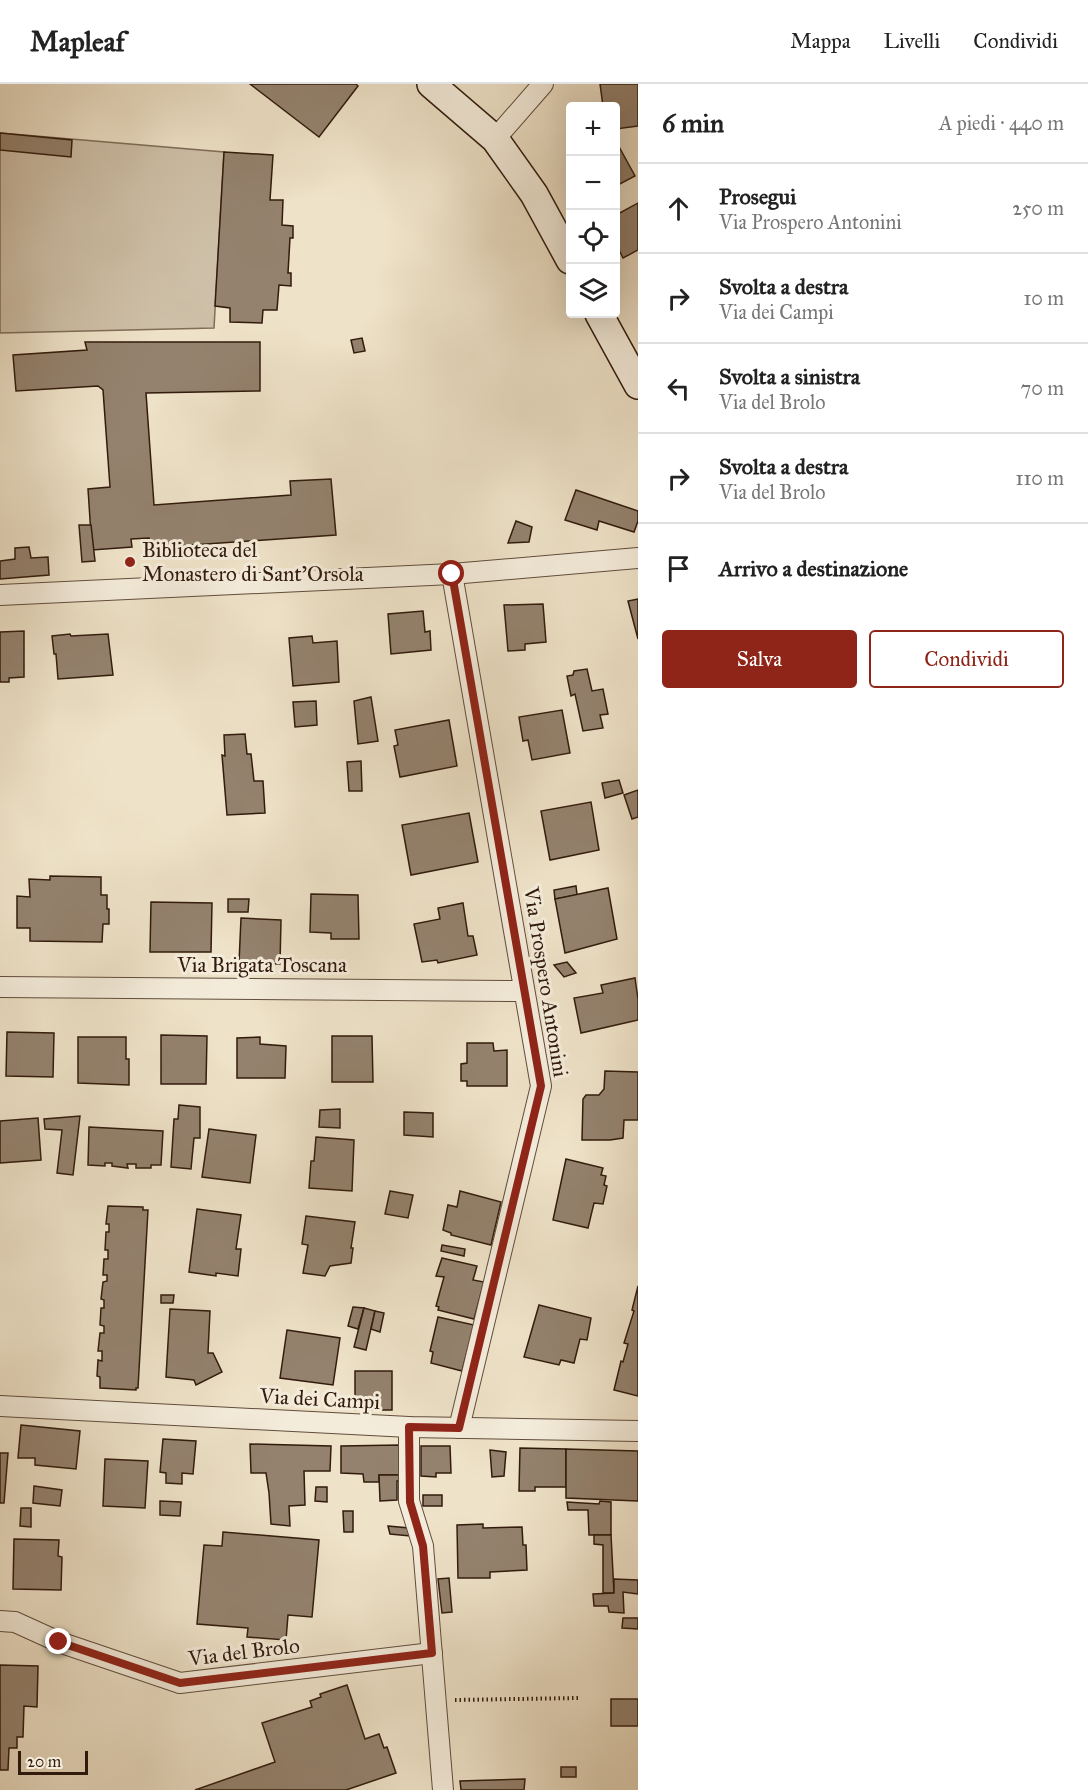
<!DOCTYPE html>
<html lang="it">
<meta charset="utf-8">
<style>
body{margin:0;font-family:"IM FELL Great Primer",serif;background:#f6f6f6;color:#222}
.controls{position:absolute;right:18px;top:18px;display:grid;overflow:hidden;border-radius:6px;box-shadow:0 6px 24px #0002}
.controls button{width:54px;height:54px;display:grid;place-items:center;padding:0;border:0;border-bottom:2px solid #e0e0e0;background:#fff;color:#222;font:30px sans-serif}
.scale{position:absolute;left:18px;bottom:15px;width:70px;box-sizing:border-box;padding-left:6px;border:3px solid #321b0d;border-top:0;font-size:16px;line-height:21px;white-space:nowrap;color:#321b0d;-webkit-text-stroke:4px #f4ecdb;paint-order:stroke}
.stop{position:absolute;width:18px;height:18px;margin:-14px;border:4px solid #8f2418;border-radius:50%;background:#fff}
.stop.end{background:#8f2418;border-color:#fff;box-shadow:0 2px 6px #0008}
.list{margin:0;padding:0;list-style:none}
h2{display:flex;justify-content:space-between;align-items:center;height:78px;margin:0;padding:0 24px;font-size:26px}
h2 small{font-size:20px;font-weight:400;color:#767676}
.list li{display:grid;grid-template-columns:39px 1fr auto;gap:18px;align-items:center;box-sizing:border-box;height:90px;padding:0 24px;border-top:2px solid #e0e0e0}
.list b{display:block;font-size:22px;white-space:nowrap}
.list p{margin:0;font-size:20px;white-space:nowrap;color:#767676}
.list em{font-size:20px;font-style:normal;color:#767676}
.actions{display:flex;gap:12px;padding:18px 24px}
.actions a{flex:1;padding:14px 0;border:2px solid #8f2418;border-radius:6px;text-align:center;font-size:21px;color:#8f2418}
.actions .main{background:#8f2418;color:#fff}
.icon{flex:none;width:33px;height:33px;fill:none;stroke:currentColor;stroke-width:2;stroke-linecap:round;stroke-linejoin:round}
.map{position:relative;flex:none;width:638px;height:1706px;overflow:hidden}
header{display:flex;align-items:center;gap:36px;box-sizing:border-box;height:84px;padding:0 30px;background:#fff;border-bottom:2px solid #e0e0e0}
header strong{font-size:28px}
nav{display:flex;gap:33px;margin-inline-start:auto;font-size:21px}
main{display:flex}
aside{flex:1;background:#fff}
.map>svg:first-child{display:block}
.green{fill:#cec0a8;stroke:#806e5a;stroke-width:1.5}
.building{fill:#94826e;stroke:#321b0d;stroke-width:1.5}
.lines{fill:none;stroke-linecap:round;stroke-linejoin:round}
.minor-casing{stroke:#614d3c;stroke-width:22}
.secondary-casing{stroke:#321b0d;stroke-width:30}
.path{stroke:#321b0d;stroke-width:4;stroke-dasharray:1.5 3;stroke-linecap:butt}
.minor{stroke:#f4ecdb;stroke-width:20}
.secondary{stroke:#f4ecdb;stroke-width:27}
.route{stroke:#8f2418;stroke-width:8}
.poi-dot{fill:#8f2418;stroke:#f4ecdb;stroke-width:2}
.labels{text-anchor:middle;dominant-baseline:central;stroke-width:6;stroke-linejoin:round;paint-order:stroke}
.poi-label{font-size:21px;fill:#321b0d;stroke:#f4ecdb;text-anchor:start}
.street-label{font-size:21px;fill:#321b0d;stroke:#f4ecdb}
</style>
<header>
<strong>Mapleaf</strong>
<nav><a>Mappa</a><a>Livelli</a><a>Condividi</a></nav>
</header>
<main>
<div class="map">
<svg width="638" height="1706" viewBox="0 0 638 1706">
<rect width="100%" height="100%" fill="#eee2c8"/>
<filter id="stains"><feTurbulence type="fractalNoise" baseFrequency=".00333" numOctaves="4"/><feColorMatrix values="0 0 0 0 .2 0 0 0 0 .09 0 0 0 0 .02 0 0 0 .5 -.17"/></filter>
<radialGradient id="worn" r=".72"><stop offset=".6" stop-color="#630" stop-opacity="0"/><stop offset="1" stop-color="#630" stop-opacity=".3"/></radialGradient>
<!-- green -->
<path class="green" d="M 0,49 L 224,68 L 214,244 L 0,249 Z"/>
<!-- building -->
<g class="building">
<path d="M 250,0 L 356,0 L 358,2 L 319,53 Z"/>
<path d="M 600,0 L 638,0 L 638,42 L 616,45 L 616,22 L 603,22 Z"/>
<path d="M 0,49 L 72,56 L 71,73 L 0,66 Z"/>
<path d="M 617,59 L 635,92 L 616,102 L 616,60 Z"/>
<path d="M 224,68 L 273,71 L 270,116 L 283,116 L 282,141 L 293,142 L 293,154 L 290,154 L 288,189 L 291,189 L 291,202 L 279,201 L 277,226 L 263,226 L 262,239 L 230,238 L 230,224 L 215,222 Z"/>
<path d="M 638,119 L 638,166 L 623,174 L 616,160 L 616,131 Z"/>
<path d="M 362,254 L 365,267 L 354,269 L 351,256 Z"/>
<path d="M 85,258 L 260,258 L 260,307 L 146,309 L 154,421 L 291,411 L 290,397 L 331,395 L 336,451 L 150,464 L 149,454 L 131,455 L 132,463 L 92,466 L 88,405 L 110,403 L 103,306 L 98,302 L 16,307 L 13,271 L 87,266 Z"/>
<path d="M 576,406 L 638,427 L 638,437 L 634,448 L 599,437 L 597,446 L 565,436 Z"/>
<path d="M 516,437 L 532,443 L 529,458 L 508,459 Z"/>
<path d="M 79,441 L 91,441 L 95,477 L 82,478 Z"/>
<path d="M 29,463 L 31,474 L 48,473 L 49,491 L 0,495 L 0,477 L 15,475 L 15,464 Z"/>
<path d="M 638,515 L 638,555 L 628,517 Z"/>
<path d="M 543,520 L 546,558 L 525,560 L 525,566 L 508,567 L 504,521 Z"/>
<path d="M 423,527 L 425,548 L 430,547 L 431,566 L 391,570 L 388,530 Z"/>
<path d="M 24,547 L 24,593 L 9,594 L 9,598 L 0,598 L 0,548 Z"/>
<path d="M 70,550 L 71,552 L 108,550 L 113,591 L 58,595 L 56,570 L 54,570 L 52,552 Z"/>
<path d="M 312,552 L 313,559 L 337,557 L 339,598 L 293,602 L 289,554 Z"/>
<path d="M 587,585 L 592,607 L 603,605 L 608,630 L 600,631 L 603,644 L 583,647 L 575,610 L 571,612 L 567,592 L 573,591 L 574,587 Z"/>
<path d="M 371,613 L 378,657 L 358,660 L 354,617 Z"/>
<path d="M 316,617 L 317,641 L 295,643 L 293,618 Z"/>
<path d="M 562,626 L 570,669 L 532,676 L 528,656 L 523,657 L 519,633 Z"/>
<path d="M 449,636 L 457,682 L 400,693 L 394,662 L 398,661 L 395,646 Z"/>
<path d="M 245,650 L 247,670 L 251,670 L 254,697 L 263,697 L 265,729 L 227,731 L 222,671 L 225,672 L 224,651 Z"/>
<path d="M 361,677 L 362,707 L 349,707 L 347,678 Z"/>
<path d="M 619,696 L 623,709 L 605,714 L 602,699 Z"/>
<path d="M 638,706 L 638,733 L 632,735 L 624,711 Z"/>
<path d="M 591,718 L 599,766 L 550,776 L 541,727 Z"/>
<path d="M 469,729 L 478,778 L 411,791 L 402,741 Z"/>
<path d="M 50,792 L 101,793 L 101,811 L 107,811 L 107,825 L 109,825 L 109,840 L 103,840 L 102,858 L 30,857 L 30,844 L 17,844 L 17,812 L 30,813 L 29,795 L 50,796 Z"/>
<path d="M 576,802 L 577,811 L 555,815 L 554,806 Z"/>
<path d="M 608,804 L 617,855 L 565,869 L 555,815 Z"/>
<path d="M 311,810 L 358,811 L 359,855 L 331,855 L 331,849 L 310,848 Z"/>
<path d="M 228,815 L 249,815 L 248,828 L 228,828 Z"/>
<path d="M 151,818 L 212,819 L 211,868 L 150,868 Z"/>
<path d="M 463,819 L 468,852 L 473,852 L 477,871 L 438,879 L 437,876 L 422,878 L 414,840 L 440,835 L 438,824 Z"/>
<path d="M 241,834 L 281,836 L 280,880 L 239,879 Z"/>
<path d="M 567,878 L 576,889 L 564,893 L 554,881 Z"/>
<path d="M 635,894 L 638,915 L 638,936 L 581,949 L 574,914 L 603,909 L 601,901 Z"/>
<path d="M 7,948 L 54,949 L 53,993 L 6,992 Z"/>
<path d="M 161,951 L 207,952 L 206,1000 L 161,1000 Z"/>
<path d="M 332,952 L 372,952 L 373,998 L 332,998 Z"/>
<path d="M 78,953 L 126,953 L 126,975 L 129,975 L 129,1001 L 78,999 Z"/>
<path d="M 260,953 L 260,960 L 286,962 L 285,994 L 237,994 L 237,954 Z"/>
<path d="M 467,959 L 493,959 L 494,967 L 507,966 L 507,1002 L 467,1002 L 467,997 L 461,997 L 461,980 L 467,979 Z"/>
<path d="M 605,987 L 638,988 L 638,1036 L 624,1036 L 623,1054 L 610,1056 L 582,1056 L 583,1015 L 586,1011 L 599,1011 L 604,1005 Z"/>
<path d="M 179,1021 L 200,1023 L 200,1054 L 194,1054 L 191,1085 L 171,1083 L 174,1035 L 178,1035 Z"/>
<path d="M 340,1025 L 340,1044 L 319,1043 L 320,1026 Z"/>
<path d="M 404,1028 L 433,1029 L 433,1053 L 404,1051 Z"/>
<path d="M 80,1032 L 73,1091 L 57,1089 L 62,1046 L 45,1045 L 44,1035 Z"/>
<path d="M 38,1034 L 41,1076 L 0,1079 L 0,1037 Z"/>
<path d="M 89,1043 L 163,1047 L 161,1081 L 151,1081 L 151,1084 L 136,1084 L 136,1080 L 127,1080 L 128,1084 L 112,1082 L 112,1079 L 105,1079 L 105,1082 L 88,1081 Z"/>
<path d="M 209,1045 L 256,1051 L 250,1099 L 202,1093 Z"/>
<path d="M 316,1053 L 354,1056 L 352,1107 L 309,1104 L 311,1077 L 314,1077 Z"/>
<path d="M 566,1075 L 603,1084 L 601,1091 L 606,1092 L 604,1101 L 607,1102 L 603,1120 L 594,1119 L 588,1144 L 553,1136 Z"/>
<path d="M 390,1107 L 413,1111 L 408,1134 L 385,1130 Z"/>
<path d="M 460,1107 L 501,1118 L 491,1161 L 451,1151 L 451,1149 L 443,1146 L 448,1121 L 457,1123 Z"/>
<path d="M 108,1122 L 143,1123 L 143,1126 L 148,1126 L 138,1304 L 136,1304 L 136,1306 L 100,1304 L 100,1293 L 97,1292 L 98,1276 L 102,1277 L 102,1267 L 98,1267 L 100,1249 L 104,1249 L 104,1242 L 100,1241 L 101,1224 L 104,1224 L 104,1216 L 101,1215 L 103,1198 L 107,1197 L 107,1191 L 103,1191 L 104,1175 L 108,1175 L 108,1166 L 105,1166 L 106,1148 L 109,1148 L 109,1140 L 106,1140 Z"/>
<path d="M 197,1125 L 241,1131 L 236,1165 L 241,1165 L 238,1192 L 216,1189 L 216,1192 L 189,1188 Z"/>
<path d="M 306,1132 L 355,1138 L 351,1164 L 353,1164 L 351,1179 L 330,1182 L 325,1192 L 303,1189 L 308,1161 L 302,1160 Z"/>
<path d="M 442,1161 L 465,1165 L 464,1172 L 441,1167 Z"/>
<path d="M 442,1174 L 477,1182 L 473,1196 L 484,1198 L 474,1235 L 438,1226 L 439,1223 L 436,1222 L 444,1193 L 436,1192 Z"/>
<path d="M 638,1202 L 638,1312 L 614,1306 L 621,1277 L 623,1278 L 628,1260 L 624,1259 L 634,1227 L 632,1226 Z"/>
<path d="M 161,1211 L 174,1211 L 173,1219 L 161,1219 Z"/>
<path d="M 539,1221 L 591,1234 L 587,1256 L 580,1255 L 574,1279 L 561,1276 L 559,1281 L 524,1273 Z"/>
<path d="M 353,1223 L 364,1224 L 358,1245 L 348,1242 Z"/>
<path d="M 364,1224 L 375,1227 L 366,1266 L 354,1263 Z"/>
<path d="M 170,1225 L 210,1227 L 208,1269 L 213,1269 L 222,1288 L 196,1301 L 194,1296 L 166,1293 Z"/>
<path d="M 375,1227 L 384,1229 L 380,1248 L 371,1245 Z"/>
<path d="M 438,1233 L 474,1241 L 462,1287 L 431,1279 L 433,1268 L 430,1267 Z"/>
<path d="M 287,1246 L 340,1254 L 333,1301 L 280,1294 Z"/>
<rect x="355" y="1287" width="37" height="39"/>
<path d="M 21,1341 L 80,1347 L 76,1385 L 35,1381 L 35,1374 L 18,1374 Z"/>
<path d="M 163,1355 L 196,1357 L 193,1390 L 182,1389 L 182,1400 L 166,1399 L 166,1389 L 160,1388 Z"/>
<path d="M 250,1360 L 331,1362 L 330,1387 L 304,1387 L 305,1421 L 289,1422 L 290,1442 L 271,1440 L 269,1409 L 266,1389 L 251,1389 Z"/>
<path d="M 399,1361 L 399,1391 L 379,1391 L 379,1398 L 364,1398 L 363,1390 L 341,1389 L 341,1362 Z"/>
<path d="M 421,1362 L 450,1362 L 451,1389 L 436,1389 L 436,1393 L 421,1392 Z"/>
<path d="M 520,1364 L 566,1365 L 566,1403 L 535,1403 L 535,1407 L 519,1407 Z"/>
<path d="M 566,1365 L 638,1367 L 638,1417 L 566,1414 Z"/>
<path d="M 490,1366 L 506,1368 L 504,1392 L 492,1393 Z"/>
<path d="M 0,1369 L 8,1369 L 4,1419 L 0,1419 Z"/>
<path d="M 105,1375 L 148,1377 L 145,1424 L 103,1422 Z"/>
<path d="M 379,1391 L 399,1391 L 399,1397 L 397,1397 L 397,1416 L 380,1417 Z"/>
<path d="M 34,1402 L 62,1406 L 60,1422 L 33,1419 Z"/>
<path d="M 316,1403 L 327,1403 L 327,1418 L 315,1417 Z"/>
<rect x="423" y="1411" width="19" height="11"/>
<path d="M 160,1417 L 181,1418 L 180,1432 L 160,1431 Z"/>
<path d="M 600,1417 L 611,1418 L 611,1451 L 589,1451 L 588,1426 L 568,1426 L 567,1418 L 599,1420 Z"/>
<path d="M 21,1424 L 31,1424 L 31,1443 L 20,1442 Z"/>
<path d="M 343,1427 L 353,1427 L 353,1448 L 344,1448 Z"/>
<path d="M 483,1440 L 483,1444 L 522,1443 L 523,1461 L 526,1461 L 527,1486 L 490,1488 L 490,1494 L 458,1494 L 457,1441 Z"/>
<path d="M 388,1442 L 409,1444 L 410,1452 L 390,1450 Z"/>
<path d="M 223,1448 L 319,1456 L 312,1533 L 288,1531 L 286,1556 L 247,1553 L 248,1544 L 197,1540 L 204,1461 L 222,1462 Z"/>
<path d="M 594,1451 L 611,1451 L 614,1509 L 603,1509 L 603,1461 L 594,1460 Z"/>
<path d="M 14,1455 L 59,1456 L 58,1472 L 62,1473 L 61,1506 L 13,1505 Z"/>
<path d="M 449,1494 L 452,1528 L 442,1529 L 438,1495 Z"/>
<path d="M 614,1495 L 638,1496 L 638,1510 L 623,1508 L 624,1529 L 609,1528 L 608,1522 L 594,1522 L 593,1510 L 614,1509 Z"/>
<path d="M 623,1534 L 638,1534 L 638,1545 L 622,1544 Z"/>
<path d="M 0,1581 L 38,1582 L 37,1623 L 24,1622 L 23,1653 L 17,1653 L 17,1664 L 9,1664 L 8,1686 L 0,1686 Z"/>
<path d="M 347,1601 L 365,1655 L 379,1650 L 384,1664 L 387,1663 L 396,1689 L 346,1706 L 195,1706 L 275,1678 L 262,1639 L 312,1623 L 310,1617 L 321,1613 L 320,1610 Z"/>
<rect x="611" y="1615" width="27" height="27"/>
<rect x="561" y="1683" width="15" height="10"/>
<path d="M 525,1695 L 524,1706 L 461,1706 L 460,1697 Z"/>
</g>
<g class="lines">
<!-- minor casing -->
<g class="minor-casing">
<g id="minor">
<path d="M 495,55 L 543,0"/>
<path d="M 452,490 L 541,1002 L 459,1344"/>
<path d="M 0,511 L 452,490 L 638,474"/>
<path d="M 0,903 L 524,907"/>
<path d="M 0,1322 L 409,1343 L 638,1347"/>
<path d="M 409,1343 L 409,1417 L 423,1462 L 443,1706"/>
<path d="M 0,1537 L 15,1538 L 59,1558 L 180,1599 L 432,1569"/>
</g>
</g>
<!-- secondary casing -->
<g class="secondary-casing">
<g id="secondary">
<path d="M 431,0 L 495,55 L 534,110 L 570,176"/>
<path d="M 599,230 L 638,301"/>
</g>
</g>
<!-- path -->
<path class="path" d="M 455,1616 L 578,1614"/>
<!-- minor -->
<use href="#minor" class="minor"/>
<!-- secondary -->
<use href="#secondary" class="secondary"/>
</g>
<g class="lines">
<!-- route -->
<path class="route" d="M 59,1558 L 180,1599 L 432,1569 L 423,1462 L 410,1418 L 409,1343 L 459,1344 L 541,1002 L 452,490"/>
</g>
<!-- markers -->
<circle class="poi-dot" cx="130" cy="478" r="6"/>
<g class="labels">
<!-- poi labels -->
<g class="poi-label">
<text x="142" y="466">Biblioteca del<tspan x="142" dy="24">Monastero di Sant'Orsola</tspan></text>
</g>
<!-- street labels -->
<g class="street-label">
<text x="262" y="881">Via Brigata Toscana</text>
<text transform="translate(546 898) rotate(81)">Via Prospero Antonini</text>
<text transform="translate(320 1315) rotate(3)">Via dei Campi</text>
<text transform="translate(244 1568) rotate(-7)">Via del Brolo</text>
</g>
</g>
<rect width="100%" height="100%" filter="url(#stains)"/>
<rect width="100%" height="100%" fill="url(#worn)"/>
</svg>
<div class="controls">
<button>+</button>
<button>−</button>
<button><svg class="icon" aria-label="locate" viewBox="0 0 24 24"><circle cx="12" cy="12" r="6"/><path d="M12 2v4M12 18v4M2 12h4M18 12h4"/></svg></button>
<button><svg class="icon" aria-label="layers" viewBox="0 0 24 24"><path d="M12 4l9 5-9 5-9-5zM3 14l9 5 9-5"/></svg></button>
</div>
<div class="scale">20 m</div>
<div class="stop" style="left:452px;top:490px"></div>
<div class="stop end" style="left:59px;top:1558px"></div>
</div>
<aside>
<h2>6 min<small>A piedi · 440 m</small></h2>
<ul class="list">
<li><svg class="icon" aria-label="ahead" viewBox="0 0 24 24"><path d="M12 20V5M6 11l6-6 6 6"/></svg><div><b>Prosegui</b><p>Via Prospero Antonini</p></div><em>250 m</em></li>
<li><svg class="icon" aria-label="right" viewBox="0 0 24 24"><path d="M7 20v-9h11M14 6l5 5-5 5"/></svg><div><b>Svolta a destra</b><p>Via dei Campi</p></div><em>10 m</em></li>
<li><svg class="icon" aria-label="left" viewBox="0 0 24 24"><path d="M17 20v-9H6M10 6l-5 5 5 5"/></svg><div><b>Svolta a sinistra</b><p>Via del Brolo</p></div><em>70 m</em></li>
<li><svg class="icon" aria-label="right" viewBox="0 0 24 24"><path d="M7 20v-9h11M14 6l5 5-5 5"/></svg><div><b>Svolta a destra</b><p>Via del Brolo</p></div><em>110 m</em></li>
<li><svg class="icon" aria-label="arrive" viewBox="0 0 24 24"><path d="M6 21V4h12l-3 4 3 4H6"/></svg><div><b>Arrivo a destinazione</b></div></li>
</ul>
<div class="actions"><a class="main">Salva</a><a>Condividi</a></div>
</aside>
</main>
